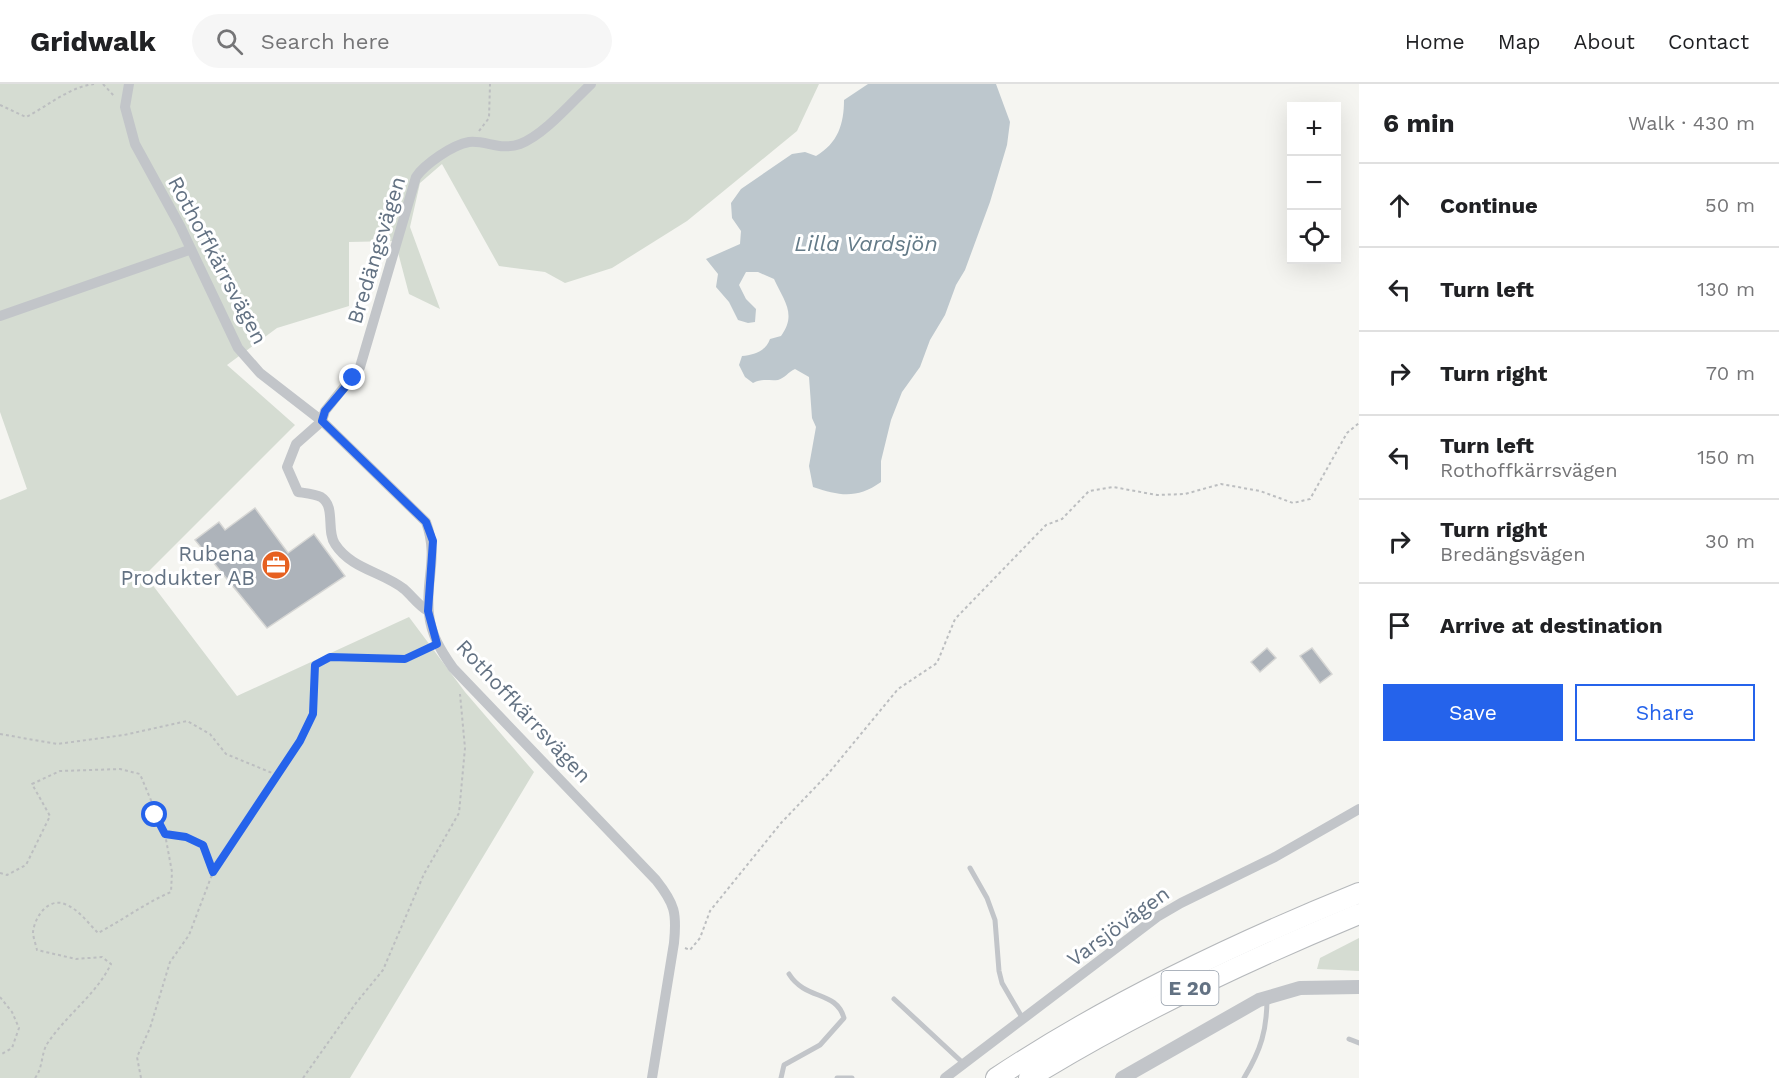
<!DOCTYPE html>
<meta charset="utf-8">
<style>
body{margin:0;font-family:"Work Sans",sans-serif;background:#f6f6f6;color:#202124}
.controls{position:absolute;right:18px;top:18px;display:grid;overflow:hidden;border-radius:0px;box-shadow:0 6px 24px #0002}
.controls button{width:54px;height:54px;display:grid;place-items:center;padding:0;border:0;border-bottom:2px solid #e0e0e0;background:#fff;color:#202124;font:30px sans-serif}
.stop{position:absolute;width:18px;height:18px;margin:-14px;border:4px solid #2563eb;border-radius:50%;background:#fff}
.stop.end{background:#2563eb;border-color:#fff;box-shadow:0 2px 6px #0008}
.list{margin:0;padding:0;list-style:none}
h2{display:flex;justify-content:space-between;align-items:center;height:78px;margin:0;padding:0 24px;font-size:26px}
h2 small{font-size:20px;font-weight:400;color:#757577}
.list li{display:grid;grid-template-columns:39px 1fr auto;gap:18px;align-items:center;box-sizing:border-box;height:84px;padding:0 24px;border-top:2px solid #e0e0e0}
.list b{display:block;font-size:22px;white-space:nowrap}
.list p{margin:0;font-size:20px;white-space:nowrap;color:#757577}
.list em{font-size:20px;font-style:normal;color:#757577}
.actions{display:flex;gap:12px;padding:18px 24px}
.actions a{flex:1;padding:14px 0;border:2px solid #2563eb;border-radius:0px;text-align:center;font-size:21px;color:#2563eb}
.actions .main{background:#2563eb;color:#fff}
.icon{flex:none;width:33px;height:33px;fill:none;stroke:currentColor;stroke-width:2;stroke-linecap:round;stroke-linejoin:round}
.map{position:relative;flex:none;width:1359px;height:994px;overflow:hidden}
header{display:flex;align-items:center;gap:36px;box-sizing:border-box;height:84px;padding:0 30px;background:#fff;border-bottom:2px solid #e0e0e0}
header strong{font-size:28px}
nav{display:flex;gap:33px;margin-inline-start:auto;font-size:21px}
.search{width:420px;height:54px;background:#f6f6f6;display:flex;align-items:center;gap:15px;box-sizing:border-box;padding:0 21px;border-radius:33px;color:#757577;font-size:22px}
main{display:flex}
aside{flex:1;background:#fff}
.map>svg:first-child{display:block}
.green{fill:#d5dcd2}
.water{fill:#bdc7cd}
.building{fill:#adb3ba;stroke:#d6d6d4;stroke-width:1.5}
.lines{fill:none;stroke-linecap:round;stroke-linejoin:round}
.motorway-casing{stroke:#b5b8bb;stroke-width:22}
.path{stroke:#bcbec0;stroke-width:2;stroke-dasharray:3 3;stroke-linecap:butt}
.service{stroke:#c2c5c9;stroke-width:5}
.minor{stroke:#c2c5c9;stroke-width:10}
.tertiary{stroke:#c2c5c9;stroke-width:14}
.motorway{stroke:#fff;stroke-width:20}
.route{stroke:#2563eb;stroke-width:8}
.labels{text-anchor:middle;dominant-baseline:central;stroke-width:6;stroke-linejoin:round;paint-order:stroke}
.shield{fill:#fff;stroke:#929ca8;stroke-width:1.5}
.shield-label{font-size:20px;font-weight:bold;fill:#637283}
.street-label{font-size:21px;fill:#637283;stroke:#fff}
.poi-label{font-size:21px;fill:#637283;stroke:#fff;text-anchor:end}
.water-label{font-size:22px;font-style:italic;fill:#637a87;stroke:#fff}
</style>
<header>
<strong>Gridwalk</strong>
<div class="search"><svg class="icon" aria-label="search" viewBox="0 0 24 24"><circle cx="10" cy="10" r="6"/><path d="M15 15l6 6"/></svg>Search here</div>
<nav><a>Home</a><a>Map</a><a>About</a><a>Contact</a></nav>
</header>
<main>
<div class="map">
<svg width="1359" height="994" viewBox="0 0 1359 994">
<rect width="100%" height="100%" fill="#f5f5f1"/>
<!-- green -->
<g class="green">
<path d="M 0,0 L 819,0 L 797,47 L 687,137 L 612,184 L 565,199 L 545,188 L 499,182 L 442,80 L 420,99 L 410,143 L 440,225 L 409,210 L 395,157 L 349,158 L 349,222 L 277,244 L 227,281 L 295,341 L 145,491 L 237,612 L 409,533 L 465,608 L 534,688 L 350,994 L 0,994 L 0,416 L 27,405 L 0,328 Z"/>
<path d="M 1359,854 L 1359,887 L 1317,885 L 1320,874 Z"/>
</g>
<!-- water -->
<path class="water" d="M 868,0 L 996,0 L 1010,38 L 1007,61 L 990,118 L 965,186 L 956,201 L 945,231 L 930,256 L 920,283 L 902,308 L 891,336 L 881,377 L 881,398 C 857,415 840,412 813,403 L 809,382 L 816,343 L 812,334 L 809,293 L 795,285 C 788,288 785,294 778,296 C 768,297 763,294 753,299 L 745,293 L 739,281 L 742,272 C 754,271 766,267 770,255 L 781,252 C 797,230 784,217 774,195 L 758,188 L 746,188 L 739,201 L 746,215 L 756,225 L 755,238 L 748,239 L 738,236 L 729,218 L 716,203 L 718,190 L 706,175 L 740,160 L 741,147 L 732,134 L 731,119 L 741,105 L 792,70 L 805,68 L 816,72 C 838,59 844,40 844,16 Z"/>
<!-- building -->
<g class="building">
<path d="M 255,424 L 288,469 L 314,450 L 345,492 L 267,544 L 195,456 L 219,438 L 225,446 Z"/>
<path d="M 1267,564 L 1276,574 L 1260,588 L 1251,578 Z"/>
<path d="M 1312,564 L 1332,590 L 1320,599 L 1300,572 Z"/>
</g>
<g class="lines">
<!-- motorway casing -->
<g class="motorway-casing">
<g id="motorway">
<path d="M 996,994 C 1109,919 1233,860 1359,809"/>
<path d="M 1029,994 C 1134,929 1245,877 1359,830"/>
</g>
</g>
<!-- path -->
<g class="path">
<path d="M 103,0 L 115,13"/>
<path d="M 0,21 L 26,33 C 48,22 69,3 94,0"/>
<path d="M 479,47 L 489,34 L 490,0"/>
<path d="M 0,650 L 57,660 L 124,651 L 187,637 L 210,650 L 226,670 L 277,691"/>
<path d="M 0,789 L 7,791 L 26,781 L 50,732 L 32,700 L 60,687 L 120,685 L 140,690 L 165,750 L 186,753 L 203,761 L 213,788"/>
<path d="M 685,864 L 690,866 L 700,854 L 710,827 L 781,739 L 828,690 L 898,605 L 937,579 L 955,535 L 1046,441 L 1062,435 L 1089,407 L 1113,403 L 1157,411 L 1185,410 L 1221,400 L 1260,407 L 1293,419 L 1310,415 L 1347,349 L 1359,339"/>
<path d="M 0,913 L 12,928 L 19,944 L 12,964 L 0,971"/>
<path d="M 35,994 C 43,984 41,970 47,960 C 66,931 96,911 111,880 L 102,873 L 76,875 L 37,866 C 36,861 33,853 33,848 C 35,831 50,812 67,821 C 79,826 89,840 98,849 C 123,836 145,819 171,808 L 172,788 L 165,750"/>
<path d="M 141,994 L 137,973 L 150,944 L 170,878 L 189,851 L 213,788 L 300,657 L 313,630 L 315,581 L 330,573 L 405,575 L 427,565"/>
<path d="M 303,994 L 356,919 L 383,886 L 424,790 L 459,729 L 465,664 L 460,610"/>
</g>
<!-- service -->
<g class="service">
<path d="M 970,784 L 987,814 L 995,836 L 999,887 L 1002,899 L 1023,935"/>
<path d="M 894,915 L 964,980"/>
<path d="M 1349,955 L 1359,959"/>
<path d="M 781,994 L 784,981 L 820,961 L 844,934 C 836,906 806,917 789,890"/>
<path d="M 837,994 L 852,994"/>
<path d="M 1244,994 C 1261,966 1267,946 1267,914"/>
</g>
<!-- minor -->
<g class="minor">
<path d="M 129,0 L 125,23 L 135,60 L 180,142 L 238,264 L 260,289 L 322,337 L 426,438 C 439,474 425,495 429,530 C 431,551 441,567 453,584 L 656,796 C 675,820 677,829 674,859 L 652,994"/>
<path d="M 0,232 L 189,166"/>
<path d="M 428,527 C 418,521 413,513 404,505 C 383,488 351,485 335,460 C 326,447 336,422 321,413 C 315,410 304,409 298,408 L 287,383 L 296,360 L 322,337 L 325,327 L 360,283 L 416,93 C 425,80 452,61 469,58 C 486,56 501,67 520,60 C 544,51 572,18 591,0"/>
<path d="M 945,994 L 1157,833 L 1181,819 L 1275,773 L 1359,725"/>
</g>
<!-- tertiary -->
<path class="tertiary" d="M 1122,994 L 1259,916 L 1300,904 L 1359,903"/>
<!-- motorway -->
<use href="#motorway" class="motorway"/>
</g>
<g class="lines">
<!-- route -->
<path class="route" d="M 155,731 L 165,750 L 186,753 L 203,761 L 213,788 L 300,657 L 313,630 L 315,581 L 330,573 L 405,575 L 437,560 L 428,527 L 433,457 L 426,438 L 322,337 L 325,327 L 353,294"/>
</g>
<!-- icons -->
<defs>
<g id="office-disc" transform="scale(1.5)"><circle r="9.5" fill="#e66020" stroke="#fff"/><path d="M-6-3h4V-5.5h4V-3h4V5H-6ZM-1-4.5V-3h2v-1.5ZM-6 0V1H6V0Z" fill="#fff"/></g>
</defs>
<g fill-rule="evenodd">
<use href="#office-disc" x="276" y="481"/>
</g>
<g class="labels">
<!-- shield labels -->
<rect class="shield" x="1161.5" y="887" width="57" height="34" rx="4.5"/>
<g class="shield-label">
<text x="1190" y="904">E 20</text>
</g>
<!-- street labels -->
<g class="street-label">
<text transform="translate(376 166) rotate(-73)">Bredängsvägen</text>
<text transform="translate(218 176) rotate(62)">Rothoffkärrsvägen</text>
<text transform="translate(524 627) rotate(47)">Rothoffkärrsvägen</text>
<text transform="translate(1118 842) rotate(-36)">Varsjövägen</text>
</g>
<!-- poi labels -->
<g class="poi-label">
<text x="255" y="469">Rubena<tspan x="255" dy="24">Produkter AB</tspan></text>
</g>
<!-- water labels -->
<g class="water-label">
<text x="866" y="159">Lilla Vardsjön</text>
</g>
</g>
</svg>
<div class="controls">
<button>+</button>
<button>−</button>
<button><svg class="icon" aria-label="locate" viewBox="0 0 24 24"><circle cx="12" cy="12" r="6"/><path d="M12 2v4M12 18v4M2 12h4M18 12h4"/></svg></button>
</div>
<div class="stop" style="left:155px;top:731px"></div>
<div class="stop end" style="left:353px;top:294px"></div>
</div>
<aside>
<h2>6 min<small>Walk · 430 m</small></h2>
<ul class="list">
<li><svg class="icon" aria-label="ahead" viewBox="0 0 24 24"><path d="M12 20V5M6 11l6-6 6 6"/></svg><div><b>Continue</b></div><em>50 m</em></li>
<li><svg class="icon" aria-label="left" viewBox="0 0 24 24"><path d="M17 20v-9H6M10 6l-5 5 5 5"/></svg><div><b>Turn left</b></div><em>130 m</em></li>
<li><svg class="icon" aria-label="right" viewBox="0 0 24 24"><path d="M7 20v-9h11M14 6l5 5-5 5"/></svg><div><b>Turn right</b></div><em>70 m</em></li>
<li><svg class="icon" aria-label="left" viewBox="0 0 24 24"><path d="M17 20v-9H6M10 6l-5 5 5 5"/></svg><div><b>Turn left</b><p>Rothoffkärrsvägen</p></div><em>150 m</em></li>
<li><svg class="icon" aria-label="right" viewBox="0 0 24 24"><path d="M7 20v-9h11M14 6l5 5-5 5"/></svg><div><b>Turn right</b><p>Bredängsvägen</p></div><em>30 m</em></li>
<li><svg class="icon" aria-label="arrive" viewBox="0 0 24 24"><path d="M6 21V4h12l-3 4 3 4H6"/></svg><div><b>Arrive at destination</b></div></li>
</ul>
<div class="actions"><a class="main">Save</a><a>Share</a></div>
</aside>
</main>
